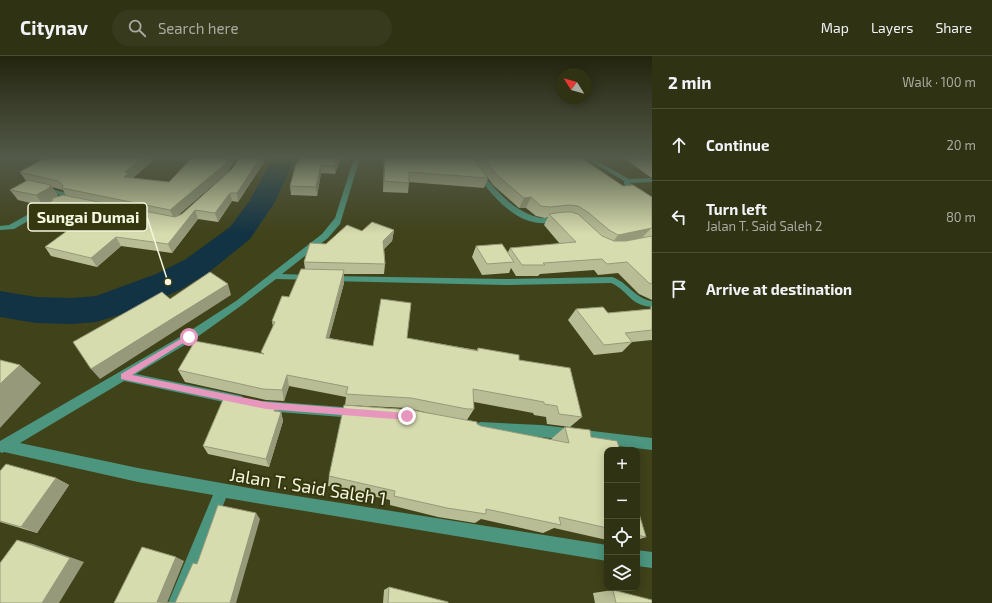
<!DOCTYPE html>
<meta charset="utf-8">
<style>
body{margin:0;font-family:"Exo 2",sans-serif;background:#383a1d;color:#f1f3f6}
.controls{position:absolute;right:12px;bottom:12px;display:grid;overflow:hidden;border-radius:8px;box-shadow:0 2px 10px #0003}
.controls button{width:36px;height:36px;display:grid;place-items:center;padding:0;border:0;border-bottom:1px solid #4b4d34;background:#303214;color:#f1f3f6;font:20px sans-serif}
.compass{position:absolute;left:556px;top:12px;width:36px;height:36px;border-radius:50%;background:#303214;box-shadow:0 2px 10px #0003;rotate:307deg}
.stop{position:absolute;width:12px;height:12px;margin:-9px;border:3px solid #e797bd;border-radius:50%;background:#fff}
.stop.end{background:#e797bd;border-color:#fff;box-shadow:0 1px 4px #0008}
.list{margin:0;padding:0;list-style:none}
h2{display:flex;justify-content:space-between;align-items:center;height:52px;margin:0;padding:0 16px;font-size:17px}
h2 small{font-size:13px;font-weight:400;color:#a8aaa0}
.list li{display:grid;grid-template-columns:26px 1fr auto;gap:12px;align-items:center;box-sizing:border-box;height:72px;padding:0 16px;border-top:1px solid #4b4d34}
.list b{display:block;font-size:15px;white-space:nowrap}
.list p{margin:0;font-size:13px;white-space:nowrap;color:#a8aaa0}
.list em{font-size:13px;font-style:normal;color:#a8aaa0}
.icon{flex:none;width:22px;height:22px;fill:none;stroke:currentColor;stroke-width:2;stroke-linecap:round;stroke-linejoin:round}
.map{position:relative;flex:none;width:652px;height:547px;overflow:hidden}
header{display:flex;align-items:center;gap:24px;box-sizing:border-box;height:56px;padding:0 20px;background:#303214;border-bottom:1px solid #4b4d34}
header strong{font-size:19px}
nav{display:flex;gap:22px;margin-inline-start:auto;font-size:14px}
.search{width:280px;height:36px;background:#383a1d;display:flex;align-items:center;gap:10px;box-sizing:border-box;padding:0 14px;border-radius:22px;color:#a8aaa0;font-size:15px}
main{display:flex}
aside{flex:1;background:#303214}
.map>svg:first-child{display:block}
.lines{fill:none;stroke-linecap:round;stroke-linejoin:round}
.river{fill:#123343;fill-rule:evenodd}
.minor{fill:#4c957f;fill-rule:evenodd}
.wall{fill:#b9bd96;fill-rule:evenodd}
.shaded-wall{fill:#969a7a}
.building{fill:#d7dcae;stroke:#969a7a}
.route{fill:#e797bd}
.labels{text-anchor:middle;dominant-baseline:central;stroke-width:4;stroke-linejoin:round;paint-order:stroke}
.near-street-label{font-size:18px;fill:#f5f7e0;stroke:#35380e}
.leader{fill:none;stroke:#f5f7e0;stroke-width:1.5}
.callout-dot{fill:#f5f7e0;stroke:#35380e;stroke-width:1.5}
.callout{fill:#35380e;stroke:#f5f7e0;stroke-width:1.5}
.callout-label{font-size:16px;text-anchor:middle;font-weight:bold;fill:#f5f7e0}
</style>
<header>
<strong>Citynav</strong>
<div class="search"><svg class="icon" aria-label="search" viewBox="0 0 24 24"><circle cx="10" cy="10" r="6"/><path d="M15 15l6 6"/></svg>Search here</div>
<nav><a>Map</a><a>Layers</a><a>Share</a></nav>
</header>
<main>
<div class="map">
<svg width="652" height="547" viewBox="0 0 652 547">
<rect width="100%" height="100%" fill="#40421a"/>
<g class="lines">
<!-- river -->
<path class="river" d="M 273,102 L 295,102 L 275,146 L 250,183 L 208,217 L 180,234 L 129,256 L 96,266 L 72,268 L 36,267 L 0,261 L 0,235 L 36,241 L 72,242 L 96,240 L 156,218 L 186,203 L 230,171 L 250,144 Z"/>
<!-- minor -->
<g class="minor">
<path d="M 225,102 L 258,102 L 252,106 L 228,104 Z"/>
<path d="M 354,102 L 360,102 L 340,168 L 328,182 L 282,218 L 311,219 L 315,222 L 314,224 L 276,223 L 242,249 L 193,284 L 136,318 L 238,339 L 242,340 L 244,344 L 242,348 L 238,349 L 124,325 L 20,387 L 138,412 L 265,435 L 607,489 L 607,505 L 226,442 L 184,547 L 168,547 L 213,439 L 138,426 L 4,396 L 2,397 L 0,396 L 0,385 L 185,278 L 236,245 L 322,178 L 335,162 Z"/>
<path d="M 465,102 L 471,102 C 488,125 508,153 537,161 C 545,164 558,158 564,163 C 560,166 554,166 549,167 C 511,171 484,129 465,102 Z"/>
<path d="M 585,102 L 592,102 L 629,123 L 652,122 L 652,126 L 630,127 L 652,141 L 652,146 L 624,128 L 624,125 Z"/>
<path d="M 41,130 L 66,137 L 67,138 L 62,146 L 58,146 L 57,145 L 60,139 L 39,133 L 38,132 Z"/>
<path d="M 49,147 L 52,147 L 56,149 L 14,173 L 0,174 L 0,170 L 9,169 Z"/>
<path d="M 331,220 L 505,223 L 612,221 C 628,226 635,243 652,245 L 652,251 C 629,249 629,235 611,227 L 505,229 L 328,225 L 327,223 L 328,221 Z"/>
<path d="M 265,345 L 355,352 L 359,353 L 361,357 L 359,361 L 355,362 L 265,355 L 261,354 L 259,350 L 261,346 Z"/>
<path d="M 480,366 L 541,369 L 652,382 L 652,394 L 541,381 L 480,378 L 476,376 L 474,372 L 476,368 Z"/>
<path d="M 637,494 L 652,496 L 652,512 L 637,510 Z"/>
</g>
</g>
<!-- wall -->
<g class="wall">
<path d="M 45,102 L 156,102 L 132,122 L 169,126 L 192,102 L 233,102 L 234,105 L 227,117 L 176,161 L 182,158 L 232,113 L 239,102 L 263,102 L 264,106 L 238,146 L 232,145 L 218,166 L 198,163 L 172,197 L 121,190 L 97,211 L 51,200 L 45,191 L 75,169 L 45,162 L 39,153 L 47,148 L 43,150 L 18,144 L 10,134 L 26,125 L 20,116 ZM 52,131 L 63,134 L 66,140 L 57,141 L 58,140 Z"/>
<path d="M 300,102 L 341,102 L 335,118 L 321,117 L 317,140 L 291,139 L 290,130 Z"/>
<path d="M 384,102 L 585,102 L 584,103 L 623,130 L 652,141 L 652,244 L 639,238 L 618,217 L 598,219 L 594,214 L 540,218 L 538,220 L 516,220 L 511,212 L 509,217 L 482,219 L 472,201 L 476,190 L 508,196 L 510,192 L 560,188 L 544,169 L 548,161 L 545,162 L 536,160 L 526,152 L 519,152 L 493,129 L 488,122 L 484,132 L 409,126 L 408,137 L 383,136 Z"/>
<path d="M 594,102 L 652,102 L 652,121 L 650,121 L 624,102 L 597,103 Z"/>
<path d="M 394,174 L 392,185 L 384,193 L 385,208 L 384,218 L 344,218 L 344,227 L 329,282 L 373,290 L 407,282 L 477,294 L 478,292 L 519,304 L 582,361 L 570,371 L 547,368 L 546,361 L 534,359 L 533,357 L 474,346 L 474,353 L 467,364 L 464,364 L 477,368 L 481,370 L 550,384 L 565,371 L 591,381 L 607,394 L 607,484 L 554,472 L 543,477 L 481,463 L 475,467 L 438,461 L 390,449 L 390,444 L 328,430 L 329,420 L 442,360 L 407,352 L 345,349 L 346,341 L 289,330 L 284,345 L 266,344 L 185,326 L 178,314 L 262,297 L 261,296 L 273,271 L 272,265 L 289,241 L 305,213 L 304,206 L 326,188 L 362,175 Z"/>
<path d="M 652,250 L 652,284 L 632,286 L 622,296 L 594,299 L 568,264 L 576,253 L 608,257 L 651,253 L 650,252 Z"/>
<path d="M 279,356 L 281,356 L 283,365 L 269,411 L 208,398 L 203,390 Z"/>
<path d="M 0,415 L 56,422 L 69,429 L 37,477 L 0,466 Z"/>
<path d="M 637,451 L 646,481 L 637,484 Z"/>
<path d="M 389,531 L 448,547 L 383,547 L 384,534 Z"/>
<path d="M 613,534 L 652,547 L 595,547 L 593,537 Z"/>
</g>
<!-- shaded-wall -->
<g class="shaded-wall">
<path d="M 143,102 L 156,102 L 132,123 L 124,121 L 125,116 Z"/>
<path d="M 229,102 L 233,102 L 234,105 L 227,117 L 174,163 L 170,154 Z"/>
<path d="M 260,102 L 263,102 L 264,106 L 238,146 L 237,137 Z"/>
<path d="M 338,102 L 341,102 L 335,118 L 335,110 Z"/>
<path d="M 321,109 L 321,117 L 317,140 L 316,131 Z"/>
<path d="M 51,129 L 58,140 L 56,143 L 50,143 L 51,145 L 43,150 L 36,139 Z"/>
<path d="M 230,137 L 232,145 L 218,166 L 215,157 Z"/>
<path d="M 531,141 L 526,152 L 519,152 L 524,142 Z"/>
<path d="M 195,154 L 198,163 L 172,197 L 168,188 Z"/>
<path d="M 651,172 L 642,182 L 610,190 L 618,179 Z"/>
<path d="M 394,174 L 392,185 L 381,196 L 383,185 Z"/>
<path d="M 116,181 L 121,190 L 97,211 L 91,202 Z"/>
<path d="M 344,214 L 344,227 L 326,294 L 326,282 Z"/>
<path d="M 228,228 L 231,239 L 100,323 L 91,313 Z"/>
<path d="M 20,309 L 41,327 L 0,372 L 0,328 Z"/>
<path d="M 287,319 L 289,330 L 284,345 L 282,334 Z"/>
<path d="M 277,348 L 279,358 L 274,355 Z"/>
<path d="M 281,356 L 283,365 L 269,411 L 266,403 Z"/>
<path d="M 56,422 L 69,429 L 37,477 L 21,471 Z"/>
<path d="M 256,457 L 260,463 L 236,547 L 230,547 Z"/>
<path d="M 17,484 L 33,488 L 84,506 L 59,547 L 42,547 Z"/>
<path d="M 176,501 L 184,505 L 167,547 L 157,546 Z"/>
</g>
<!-- building -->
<g class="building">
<path d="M 45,102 L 143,102 L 125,116 L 129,117 L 124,121 L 169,126 L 192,102 L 229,102 L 225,108 L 170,154 L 62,132 L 63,129 L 58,125 L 20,116 Z"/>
<path d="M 239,102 L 260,102 L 237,137 L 230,137 L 215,157 L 195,154 L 168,188 L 116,181 L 91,202 L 45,191 L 82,164 L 39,153 L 53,144 L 50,143 L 63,139 L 175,161 L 182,158 L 232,113 Z"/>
<path d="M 300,102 L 338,102 L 335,110 L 321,109 L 316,131 L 290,130 L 296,108 L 297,108 Z"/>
<path d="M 385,102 L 473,102 L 488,122 L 409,116 L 409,127 L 384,125 Z"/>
<path d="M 483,102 L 581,102 L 623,130 L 633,129 L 652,141 L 652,172 L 618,179 L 609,174 L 589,157 L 578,150 L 569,149 L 550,151 L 541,150 L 531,141 L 524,142 L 497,119 Z"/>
<path d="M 644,102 L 652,102 L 652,107 Z"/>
<path d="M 28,124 L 51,129 L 49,132 L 36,139 L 10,134 Z"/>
<path d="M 564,156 L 571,156 L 578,158 L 602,180 L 614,185 L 626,185 L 652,180 L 652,228 L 649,227 L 627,206 L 607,208 L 602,203 L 543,207 L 545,209 L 522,209 L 510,192 L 576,186 L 549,158 Z"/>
<path d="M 372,166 L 394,174 L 383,185 L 385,208 L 304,206 L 310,187 L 326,188 L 347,169 L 362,175 Z"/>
<path d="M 502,188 L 514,206 L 487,208 L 476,190 Z"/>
<path d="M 301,213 L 344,214 L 326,282 L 373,290 L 381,243 L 411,247 L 407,282 L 478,295 L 478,292 L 519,299 L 519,304 L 570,312 L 582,361 L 559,358 L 557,350 L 544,348 L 544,346 L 473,333 L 474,353 L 467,353 L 411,342 L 346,338 L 348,331 L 287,319 L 282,334 L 263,333 L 178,314 L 195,285 L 264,298 L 261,296 L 275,266 L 272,265 L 282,240 L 289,241 Z"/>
<path d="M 210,216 L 228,228 L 91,313 L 73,286 L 162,236 L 170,243 Z"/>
<path d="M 603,251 L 608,257 L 652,253 L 652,274 L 625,277 L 632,286 L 604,289 L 576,253 Z"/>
<path d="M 0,304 L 20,309 L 0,328 Z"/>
<path d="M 225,339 L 263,347 L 277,348 L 274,355 L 281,356 L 266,403 L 203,390 Z"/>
<path d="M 344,349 L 412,354 L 477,366 L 477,368 L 481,370 L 569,387 L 565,371 L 590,374 L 591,381 L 617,385 L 620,394 L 607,394 L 607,472 L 559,461 L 561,469 L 486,453 L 486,458 L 447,452 L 394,440 L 395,435 L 329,420 Z"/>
<path d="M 6,408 L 56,422 L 21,471 L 0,465 L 0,415 Z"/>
<path d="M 218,449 L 256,457 L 230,547 L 175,547 L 193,507 L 197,508 Z"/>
<path d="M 637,451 L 646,481 L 637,479 Z"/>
<path d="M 17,484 L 70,502 L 42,547 L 0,547 L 0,507 Z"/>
<path d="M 142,491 L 176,501 L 157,546 L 175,547 L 114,547 Z"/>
<path d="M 389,531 L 448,546 L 448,547 L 388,547 Z"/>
<path d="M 613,534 L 652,544 L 652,547 L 616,547 Z"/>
</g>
<!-- sky -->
<linearGradient id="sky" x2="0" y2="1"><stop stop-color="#23240e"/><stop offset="0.57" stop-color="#535a49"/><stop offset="1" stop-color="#535a49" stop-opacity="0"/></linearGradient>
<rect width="652" height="178" fill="url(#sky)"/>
<!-- route -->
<path class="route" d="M 189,278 L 191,279 L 191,282 L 132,319 L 266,346 L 407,357 L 411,360 L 407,364 L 266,353 L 121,323 L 121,318 Z"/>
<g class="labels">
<!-- near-street labels -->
<g class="near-street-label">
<text transform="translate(308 430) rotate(9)">Jalan T. Said Saleh 1</text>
</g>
</g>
<!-- callouts -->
<path class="leader" d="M168 226L147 161"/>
<circle class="callout-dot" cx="168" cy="226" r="4"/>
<rect class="callout" x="28" y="147" width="119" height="28" rx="4"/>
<g class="callout-label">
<text x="88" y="167">Sungai Dumai</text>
</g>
</svg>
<div class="controls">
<button>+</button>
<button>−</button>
<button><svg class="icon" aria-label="locate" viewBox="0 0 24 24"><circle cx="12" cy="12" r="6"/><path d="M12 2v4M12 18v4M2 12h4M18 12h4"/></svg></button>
<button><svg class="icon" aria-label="layers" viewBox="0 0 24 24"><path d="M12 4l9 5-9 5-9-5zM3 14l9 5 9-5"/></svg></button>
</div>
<svg class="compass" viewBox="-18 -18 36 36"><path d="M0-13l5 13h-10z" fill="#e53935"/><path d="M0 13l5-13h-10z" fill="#a8aaa0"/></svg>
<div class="stop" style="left:189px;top:281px"></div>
<div class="stop end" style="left:407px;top:360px"></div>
</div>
<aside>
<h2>2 min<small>Walk · 100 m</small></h2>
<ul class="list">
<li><svg class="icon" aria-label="ahead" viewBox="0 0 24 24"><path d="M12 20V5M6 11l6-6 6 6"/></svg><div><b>Continue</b></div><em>20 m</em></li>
<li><svg class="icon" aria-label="left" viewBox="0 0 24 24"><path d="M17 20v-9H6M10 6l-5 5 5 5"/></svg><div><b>Turn left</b><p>Jalan T. Said Saleh 2</p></div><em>80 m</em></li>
<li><svg class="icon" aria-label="arrive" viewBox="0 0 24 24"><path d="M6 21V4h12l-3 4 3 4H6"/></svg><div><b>Arrive at destination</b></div></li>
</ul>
</aside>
</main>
